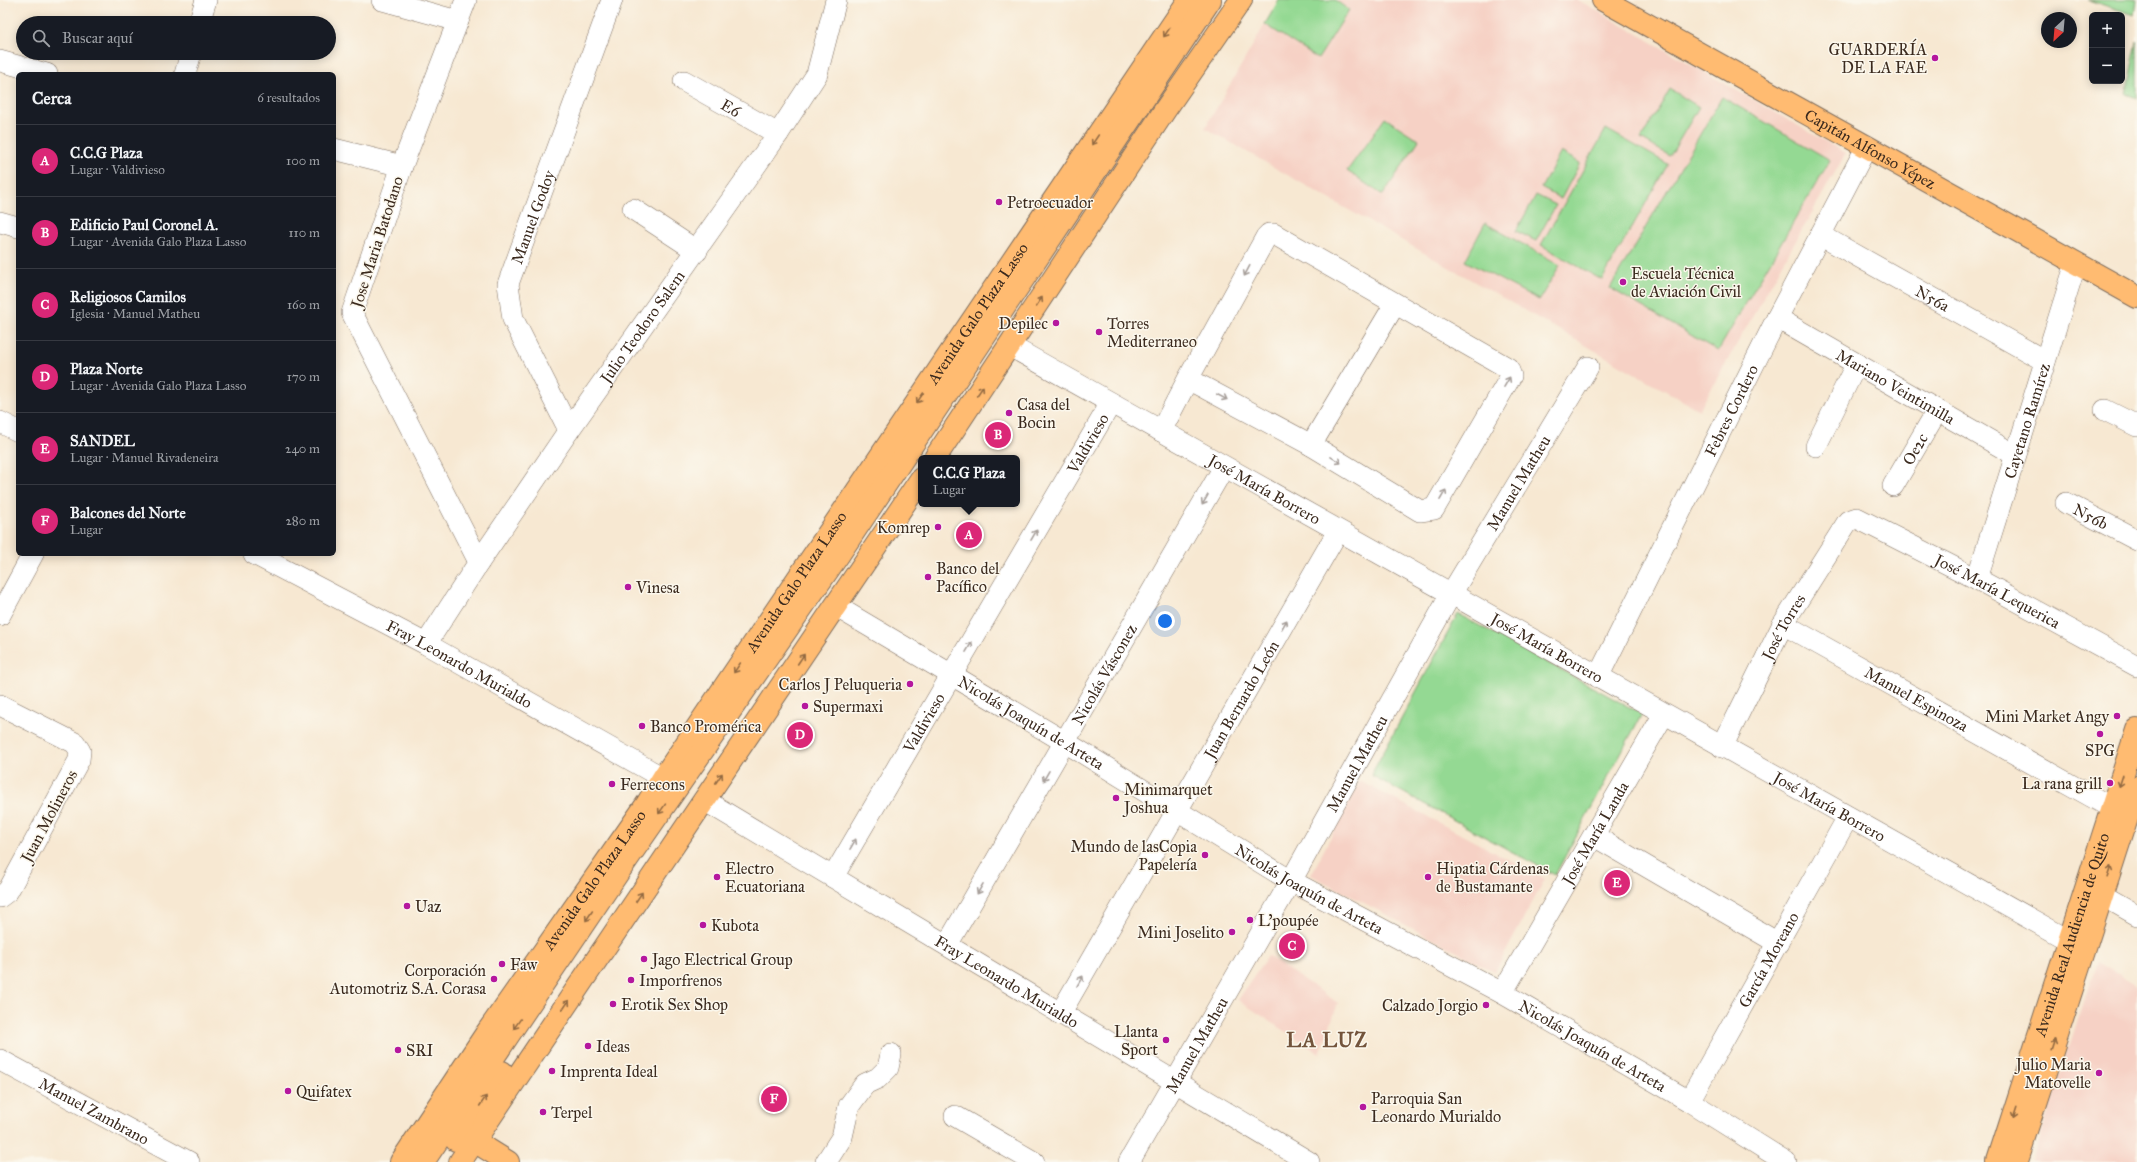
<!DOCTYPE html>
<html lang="es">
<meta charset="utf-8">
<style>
body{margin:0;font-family:"IM FELL Great Primer",serif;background:#242831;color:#f1f3f6}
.controls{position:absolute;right:12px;top:12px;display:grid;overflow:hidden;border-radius:6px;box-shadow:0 2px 10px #0003}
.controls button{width:36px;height:36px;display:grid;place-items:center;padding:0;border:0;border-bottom:1px solid #363941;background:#171b24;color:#f1f3f6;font:20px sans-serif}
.compass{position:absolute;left:2041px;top:12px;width:36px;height:36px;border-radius:50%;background:#171b24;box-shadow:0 2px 10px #0003;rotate:206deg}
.you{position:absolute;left:1165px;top:621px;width:14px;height:14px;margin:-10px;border:3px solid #fff;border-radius:50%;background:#1a73e8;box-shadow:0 0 0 6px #1a73e833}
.badge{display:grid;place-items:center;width:26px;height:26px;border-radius:50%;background:#db2777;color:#fff;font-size:13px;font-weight:700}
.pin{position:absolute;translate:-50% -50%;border:2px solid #fff;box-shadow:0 1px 4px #0006}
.popup{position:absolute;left:918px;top:455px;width:102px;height:52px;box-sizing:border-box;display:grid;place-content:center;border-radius:6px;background:#171b24;filter:drop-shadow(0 1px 3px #0005);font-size:13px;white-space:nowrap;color:#9ea1a6}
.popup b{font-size:15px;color:#f1f3f6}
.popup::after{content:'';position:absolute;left:50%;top:100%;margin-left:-8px;border:8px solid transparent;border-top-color:#171b24}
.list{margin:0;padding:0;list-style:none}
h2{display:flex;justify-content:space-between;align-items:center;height:52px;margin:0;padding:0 16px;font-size:17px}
h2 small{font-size:13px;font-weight:400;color:#9ea1a6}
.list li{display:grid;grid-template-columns:26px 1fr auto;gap:12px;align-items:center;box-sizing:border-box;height:72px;padding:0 16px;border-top:1px solid #363941}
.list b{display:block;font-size:15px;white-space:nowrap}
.list p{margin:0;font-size:13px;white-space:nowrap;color:#9ea1a6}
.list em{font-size:13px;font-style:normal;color:#9ea1a6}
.icon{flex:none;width:22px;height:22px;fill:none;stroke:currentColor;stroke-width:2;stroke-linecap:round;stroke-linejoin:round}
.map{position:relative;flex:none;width:2137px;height:1162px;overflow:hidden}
.search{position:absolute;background:#171b24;box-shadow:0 2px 10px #0003;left:16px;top:16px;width:320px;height:44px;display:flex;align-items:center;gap:10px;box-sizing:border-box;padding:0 14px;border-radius:22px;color:#9ea1a6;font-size:15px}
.panel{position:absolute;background:#171b24;box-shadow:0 2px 10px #0003;left:16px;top:72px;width:320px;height:484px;border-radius:6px}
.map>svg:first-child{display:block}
.built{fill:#f6d1c5}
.green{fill:#94d993;stroke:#688258}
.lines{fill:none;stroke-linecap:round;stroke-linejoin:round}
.minor-casing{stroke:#7d6c5d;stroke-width:22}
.major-casing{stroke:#7d6c5d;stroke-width:24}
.minor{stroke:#fff;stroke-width:21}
.major{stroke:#ffbb71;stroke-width:22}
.oneway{stroke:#936b43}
.oneway2{stroke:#a79f9a}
.poi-dot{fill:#b5179e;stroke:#fbf7ec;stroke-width:1.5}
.labels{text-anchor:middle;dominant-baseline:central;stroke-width:3;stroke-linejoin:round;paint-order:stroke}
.poi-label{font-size:16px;fill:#3b2a1e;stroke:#fbf7ec;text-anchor:start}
.street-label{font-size:16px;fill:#3b2a1e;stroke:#fbf7ec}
.district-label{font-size:20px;font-weight:bold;letter-spacing:1px;fill:#73543c;stroke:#fbf7ec}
</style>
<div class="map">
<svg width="2137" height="1162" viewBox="0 0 2137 1162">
<rect width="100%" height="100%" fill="#fbf7ec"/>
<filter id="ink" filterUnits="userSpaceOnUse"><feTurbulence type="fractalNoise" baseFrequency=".025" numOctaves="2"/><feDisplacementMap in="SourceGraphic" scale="8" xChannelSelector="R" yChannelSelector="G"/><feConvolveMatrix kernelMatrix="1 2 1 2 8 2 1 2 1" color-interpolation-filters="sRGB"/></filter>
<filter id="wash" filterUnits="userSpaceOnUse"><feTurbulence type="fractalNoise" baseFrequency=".012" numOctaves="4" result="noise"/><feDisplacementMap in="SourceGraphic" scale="16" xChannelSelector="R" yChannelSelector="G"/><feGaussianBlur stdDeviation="0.9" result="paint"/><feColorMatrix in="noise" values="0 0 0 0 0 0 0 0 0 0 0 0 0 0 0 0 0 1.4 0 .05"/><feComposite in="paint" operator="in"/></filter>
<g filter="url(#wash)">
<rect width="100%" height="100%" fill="#f7e8d2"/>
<!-- built -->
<g class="built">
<path d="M 1279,0 L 1578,0 L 1846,153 L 1699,410 L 1205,128 Z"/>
<path d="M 1360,781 L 1545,879 L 1495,972 L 1311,875 Z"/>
<path d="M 1268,956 L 1338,1003 L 1320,1054 L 1238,1000 Z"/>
<path d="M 2097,962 L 2137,985 L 2137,1162 L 2032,1162 Z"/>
</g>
<!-- green -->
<g class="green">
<path d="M 1279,0 L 1335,0 L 1349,10 L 1318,59 L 1265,24 Z"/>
<path d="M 2088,0 L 2137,0 L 2135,15 Z"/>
<path d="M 2137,41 L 2137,98 L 2126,94 Z"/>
<path d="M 1670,89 L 1699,107 L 1670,156 L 1641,139 Z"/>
<path d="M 1722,97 L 1830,160 L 1718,351 L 1610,288 Z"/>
<path d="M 1385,118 L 1419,140 L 1383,195 L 1347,171 Z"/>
<path d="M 1606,129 L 1668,164 L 1602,280 L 1541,245 Z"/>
<path d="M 1561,152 L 1580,163 L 1561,199 L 1541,188 Z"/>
<path d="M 1536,195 L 1556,205 L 1536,241 L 1516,231 Z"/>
<path d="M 1485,223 L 1560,265 L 1539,300 L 1465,261 Z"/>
<path d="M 1458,614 L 1642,714 L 1555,875 L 1371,775 Z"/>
</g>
</g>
<g filter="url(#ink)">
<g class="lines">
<!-- minor casing -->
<g class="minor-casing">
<g id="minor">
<path d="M 382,0 L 458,21"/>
<path d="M 466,0 L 402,166 L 352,313 L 479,562"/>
<path d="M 199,23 L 206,0"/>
<path d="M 0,61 L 47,74"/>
<path d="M 185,74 L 191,53"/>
<path id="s1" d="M 684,81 L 778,134"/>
<path d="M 334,149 L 402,166"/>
<path d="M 633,209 L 697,251"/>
<path d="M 0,222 L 18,227"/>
<path id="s2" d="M 1820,235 L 2045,361"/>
<path id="s3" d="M 1777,318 L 2015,455"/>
<path id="s4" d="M 1010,346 L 2084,949"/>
<path d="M 2105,410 L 2137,426"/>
<path d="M 0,422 L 18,431"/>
<path id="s5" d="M 569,430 L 513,319 L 508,284 L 612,0"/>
<path d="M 1161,431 L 1188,379 L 1266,237 L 1269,234 L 1274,234 L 1508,368 L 1511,376 L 1434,509 L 1420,511 L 1311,445 L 1188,379"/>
<path d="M 1311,445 L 1395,304"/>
<path d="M 1816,446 L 1856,365"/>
<path id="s6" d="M 1893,486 L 1937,411"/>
<path id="s7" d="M 2066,503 L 2137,540"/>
<path id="s8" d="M 254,554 L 426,644 L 663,778"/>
<path id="s9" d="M 1977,579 L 2076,263"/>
<path id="s10" d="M 837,607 L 1065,742 L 1291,881 L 1502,993 L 1689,1101 L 1786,1162"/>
<path d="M 0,615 L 33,554"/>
<path id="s11" d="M 1783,624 L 2112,808"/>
<path id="s12" d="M 426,644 L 479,562 L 569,430 L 778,134 L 817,74 L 836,0"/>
<path id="s13" d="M 1598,677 L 1777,318 L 1867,146"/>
<path d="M 0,705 L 75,743 L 80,751 L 79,760 L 8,891 L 0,897"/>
<path id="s14" d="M 1722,747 L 1783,624 L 1848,521 L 1857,518 L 1977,579 L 2137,666"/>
<path id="s15" d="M 704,800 L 1309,1162"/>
<path d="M 1594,836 L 1778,943"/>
<path id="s16" d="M 833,877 L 1111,403"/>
<path d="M 2102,895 L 2137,915"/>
<path id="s17" d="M 947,945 L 1224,467"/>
<path id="s18" d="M 1502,993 L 1664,714"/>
<path id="s19" d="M 1060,1014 L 1338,531"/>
<path id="s20" d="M 0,1060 L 189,1162"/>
<path id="s21" d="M 1689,1101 L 1848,817"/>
<path d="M 955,1116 L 1034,1162"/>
<path d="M 826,1162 L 842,1137 L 849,1106 L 865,1084 L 878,1078 L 888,1068 L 891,1054"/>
<path id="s22" d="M 1129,1162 L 1291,881 L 1451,594 L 1588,367"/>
</g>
</g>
<!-- major casing -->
<g class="major-casing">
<g id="major">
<path id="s23" d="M 1603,0 L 2137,297"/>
<path d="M 935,458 L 1165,110 L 1241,0"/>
<path d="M 463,1134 L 508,1162"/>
<path d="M 456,1140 L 502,1072"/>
<path id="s24" d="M 401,1162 L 486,1034 L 647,804 L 663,778 L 1189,0"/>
<path d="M 423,1162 L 619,871 L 837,557 L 1210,0"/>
<path d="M 460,1162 L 921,479"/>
<path id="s25" d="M 1998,1162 L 2137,730"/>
<path d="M 2016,1162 L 2137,787"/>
</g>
</g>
<!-- minor -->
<use href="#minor" class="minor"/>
<!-- major -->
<use href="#major" class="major"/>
</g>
<!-- one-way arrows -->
<defs><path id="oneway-shaft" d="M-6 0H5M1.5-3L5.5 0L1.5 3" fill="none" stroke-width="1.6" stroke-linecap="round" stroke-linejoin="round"/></defs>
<g class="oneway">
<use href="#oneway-shaft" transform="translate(1167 32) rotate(124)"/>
<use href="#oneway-shaft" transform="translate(1095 140) rotate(124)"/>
<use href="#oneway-shaft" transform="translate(1039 302) rotate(-57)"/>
<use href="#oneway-shaft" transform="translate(980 391) rotate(-56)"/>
<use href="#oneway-shaft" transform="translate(920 398) rotate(124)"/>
<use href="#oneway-shaft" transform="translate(801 659) rotate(-56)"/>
<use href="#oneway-shaft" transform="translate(737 668) rotate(124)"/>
<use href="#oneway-shaft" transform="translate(719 778) rotate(-56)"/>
<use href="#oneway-shaft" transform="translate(2121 781) rotate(108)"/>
<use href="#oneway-shaft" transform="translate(662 809) rotate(125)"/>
<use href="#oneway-shaft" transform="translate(2109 872) rotate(-72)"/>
<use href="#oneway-shaft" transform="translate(639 897) rotate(-56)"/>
<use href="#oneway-shaft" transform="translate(589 916) rotate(124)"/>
<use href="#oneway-shaft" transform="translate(566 1005) rotate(-56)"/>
<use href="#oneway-shaft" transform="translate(517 1024) rotate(125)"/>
<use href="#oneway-shaft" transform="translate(2053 1045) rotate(-72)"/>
<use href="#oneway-shaft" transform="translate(483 1101) rotate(-56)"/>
<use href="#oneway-shaft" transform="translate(2014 1112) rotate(108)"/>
</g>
<g class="oneway2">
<use href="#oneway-shaft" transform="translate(1247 271) rotate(118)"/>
<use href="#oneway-shaft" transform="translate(1507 382) rotate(-60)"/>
<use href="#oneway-shaft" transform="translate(1222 397) rotate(28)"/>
<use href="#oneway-shaft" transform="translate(1336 460) rotate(31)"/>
<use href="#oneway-shaft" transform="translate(1443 495) rotate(-60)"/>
<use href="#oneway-shaft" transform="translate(1205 500) rotate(120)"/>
<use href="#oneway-shaft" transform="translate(1034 535) rotate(-60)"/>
<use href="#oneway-shaft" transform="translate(1284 625) rotate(-60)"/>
<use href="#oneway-shaft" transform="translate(969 647) rotate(-60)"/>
<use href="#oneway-shaft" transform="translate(1046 776) rotate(120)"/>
<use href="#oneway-shaft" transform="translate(853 844) rotate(-60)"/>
<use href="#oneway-shaft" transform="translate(980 889) rotate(120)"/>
<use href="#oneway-shaft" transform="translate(1080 981) rotate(-60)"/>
</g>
</g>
<!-- markers -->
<g class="poi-dot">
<circle cx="1935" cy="58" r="4"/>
<circle cx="999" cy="202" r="4"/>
<circle cx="1623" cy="282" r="4"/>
<circle cx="1056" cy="323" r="4"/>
<circle cx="1099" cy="332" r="4"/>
<circle cx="1009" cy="413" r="4"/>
<circle cx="938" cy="527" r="4"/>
<circle cx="928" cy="577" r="4"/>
<circle cx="628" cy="587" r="4"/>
<circle cx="910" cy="684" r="4"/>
<circle cx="805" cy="706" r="4"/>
<circle cx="2117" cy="716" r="4"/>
<circle cx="642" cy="726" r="4"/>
<circle cx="2100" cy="734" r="4"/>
<circle cx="2110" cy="783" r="4"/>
<circle cx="612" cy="784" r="4"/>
<circle cx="1116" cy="798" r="4"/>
<circle cx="1205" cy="855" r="4"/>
<circle cx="717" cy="877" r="4"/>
<circle cx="1428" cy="877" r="4"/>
<circle cx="407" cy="906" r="4"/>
<circle cx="1250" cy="920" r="4"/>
<circle cx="703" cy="925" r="4"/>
<circle cx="1232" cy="932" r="4"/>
<circle cx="644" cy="959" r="4"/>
<circle cx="502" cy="964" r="4"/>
<circle cx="494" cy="979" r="4"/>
<circle cx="631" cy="980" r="4"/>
<circle cx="613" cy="1004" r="4"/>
<circle cx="1486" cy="1005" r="4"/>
<circle cx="1166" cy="1040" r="4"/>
<circle cx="588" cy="1046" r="4"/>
<circle cx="398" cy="1050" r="4"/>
<circle cx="552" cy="1071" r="4"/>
<circle cx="2099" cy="1073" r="4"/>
<circle cx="288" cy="1091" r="4"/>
<circle cx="1363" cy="1107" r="4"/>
<circle cx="543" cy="1112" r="4"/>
</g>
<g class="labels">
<!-- poi labels -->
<g class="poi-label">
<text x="1927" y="49" text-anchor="end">GUARDERÍA<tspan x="1927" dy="18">DE LA FAE</tspan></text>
<text x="1007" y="202">Petroecuador</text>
<text x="1631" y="273">Escuela Técnica<tspan x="1631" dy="18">de Aviación Civil</tspan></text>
<text x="1048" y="323" text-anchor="end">Depilec</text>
<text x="1107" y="323">Torres<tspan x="1107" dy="18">Mediterraneo</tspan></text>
<text x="1017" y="404">Casa del<tspan x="1017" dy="18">Bocin</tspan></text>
<text x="930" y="527" text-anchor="end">Komrep</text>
<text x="936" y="568">Banco del<tspan x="936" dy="18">Pacífico</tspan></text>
<text x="636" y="587">Vinesa</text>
<text x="902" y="684" text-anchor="end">Carlos J Peluqueria</text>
<text x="813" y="706">Supermaxi</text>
<text x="2109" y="716" text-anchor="end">Mini Market Angy</text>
<text x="650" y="726">Banco Promérica</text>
<text x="2100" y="750" text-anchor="middle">SPG</text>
<text x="2102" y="783" text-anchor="end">La rana grill</text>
<text x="620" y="784">Ferrecons</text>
<text x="1124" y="789">Minimarquet<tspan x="1124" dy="18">Joshua</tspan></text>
<text x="1197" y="846" text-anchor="end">Mundo de lasCopia<tspan x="1197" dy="18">Papelería</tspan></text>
<text x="725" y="868">Electro<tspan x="725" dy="18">Ecuatoriana</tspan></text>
<text x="1436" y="868">Hipatia Cárdenas<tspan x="1436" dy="18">de Bustamante</tspan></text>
<text x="415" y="906">Uaz</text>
<text x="1258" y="920">L'poupée</text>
<text x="711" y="925">Kubota</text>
<text x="1224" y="932" text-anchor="end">Mini Joselito</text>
<text x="652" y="959">Jago Electrical Group</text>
<text x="510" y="964">Faw</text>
<text x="486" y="970" text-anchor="end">Corporación<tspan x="486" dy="18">Automotriz S.A. Corasa</tspan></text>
<text x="639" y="980">Imporfrenos</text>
<text x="621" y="1004">Erotik Sex Shop</text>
<text x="1478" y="1005" text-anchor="end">Calzado Jorgio</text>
<text x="1158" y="1031" text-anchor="end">Llanta<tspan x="1158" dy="18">Sport</tspan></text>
<text x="596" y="1046">Ideas</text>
<text x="406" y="1050">SRI</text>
<text x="2091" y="1064" text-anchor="end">Julio Maria<tspan x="2091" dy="18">Matovelle</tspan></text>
<text x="560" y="1071">Imprenta Ideal</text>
<text x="296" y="1091">Quifatex</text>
<text x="1371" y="1098">Parroquia San<tspan x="1371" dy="18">Leonardo Murialdo</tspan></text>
<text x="551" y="1112">Terpel</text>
</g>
<!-- street labels -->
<g class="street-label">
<text stroke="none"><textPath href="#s1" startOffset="54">E6</textPath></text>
<text stroke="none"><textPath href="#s23" startOffset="306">Capitán Alfonso Yépez</textPath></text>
<text stroke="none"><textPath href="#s5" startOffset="231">Manuel Godoy</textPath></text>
<text transform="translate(377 242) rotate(-72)">Jose Maria Batodano</text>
<text stroke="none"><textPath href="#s2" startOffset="129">N56a</textPath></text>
<text stroke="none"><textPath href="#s24" startOffset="1026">Avenida Galo Plaza Lasso</textPath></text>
<text stroke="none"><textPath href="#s12" startOffset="384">Julio Teodoro Salem</textPath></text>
<text stroke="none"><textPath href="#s3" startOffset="137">Mariano Veintimilla</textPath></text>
<text stroke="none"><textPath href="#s13" startOffset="298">Febres Cordero</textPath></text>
<text stroke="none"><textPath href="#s9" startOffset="166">Cayetano Ramírez</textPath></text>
<text stroke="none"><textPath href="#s16" startOffset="503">Valdivieso</textPath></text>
<text stroke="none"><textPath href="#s6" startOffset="43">Oe2c</textPath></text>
<text stroke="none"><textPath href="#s22" startOffset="783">Manuel Matheu</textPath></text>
<text stroke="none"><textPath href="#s4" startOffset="292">José María Borrero</textPath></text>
<text stroke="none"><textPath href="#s7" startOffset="28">N56b</textPath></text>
<text stroke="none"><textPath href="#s24" startOffset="702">Avenida Galo Plaza Lasso</textPath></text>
<text stroke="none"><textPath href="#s14" startOffset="427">José María Lequerica</textPath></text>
<text stroke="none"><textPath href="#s14" startOffset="135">José Torres</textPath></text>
<text stroke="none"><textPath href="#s4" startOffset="616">José María Borrero</textPath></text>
<text stroke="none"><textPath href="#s8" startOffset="233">Fray Leonardo Murialdo</textPath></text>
<text stroke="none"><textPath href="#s17" startOffset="313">Nicolás Vásconez</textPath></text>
<text stroke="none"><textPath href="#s11" startOffset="153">Manuel Espinoza</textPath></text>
<text stroke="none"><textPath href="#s19" startOffset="363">Juan Bernardo León</textPath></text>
<text stroke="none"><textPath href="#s16" startOffset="179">Valdivieso</textPath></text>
<text stroke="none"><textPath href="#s10" startOffset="226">Nicolás Joaquín de Arteta</textPath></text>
<text stroke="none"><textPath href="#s22" startOffset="459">Manuel Matheu</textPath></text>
<text stroke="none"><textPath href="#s4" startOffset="940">José María Borrero</textPath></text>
<text transform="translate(49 816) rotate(-62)">Juan Molineros</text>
<text stroke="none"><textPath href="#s18" startOffset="185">José María Landa</textPath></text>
<text stroke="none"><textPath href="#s24" startOffset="342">Avenida Galo Plaza Lasso</textPath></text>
<text stroke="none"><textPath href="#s10" startOffset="550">Nicolás Joaquín de Arteta</textPath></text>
<text stroke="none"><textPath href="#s25" startOffset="239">Avenida Real Audiencia de Quito</textPath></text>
<text stroke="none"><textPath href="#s21" startOffset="162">García Moreano</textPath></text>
<text stroke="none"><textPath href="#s15" startOffset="353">Fray Leonardo Murialdo</textPath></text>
<text stroke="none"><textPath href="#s10" startOffset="874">Nicolás Joaquín de Arteta</textPath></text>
<text stroke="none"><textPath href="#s22" startOffset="135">Manuel Matheu</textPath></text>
<text stroke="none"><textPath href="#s20" startOffset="107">Manuel Zambrano</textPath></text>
</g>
<!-- district labels -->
<g class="district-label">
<text x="1327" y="1040">LA LUZ</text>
</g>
</g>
</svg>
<div class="controls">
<button>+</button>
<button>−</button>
</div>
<svg class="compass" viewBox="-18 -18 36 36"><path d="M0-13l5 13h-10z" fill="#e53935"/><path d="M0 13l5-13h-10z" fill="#9ea1a6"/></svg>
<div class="you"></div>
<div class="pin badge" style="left:969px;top:535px">A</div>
<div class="popup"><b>C.C.G Plaza</b>Lugar</div>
<div class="pin badge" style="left:998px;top:435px">B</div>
<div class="pin badge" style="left:1292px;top:946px">C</div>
<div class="pin badge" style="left:800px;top:735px">D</div>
<div class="pin badge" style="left:1617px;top:883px">E</div>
<div class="pin badge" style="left:774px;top:1099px">F</div>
<div class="search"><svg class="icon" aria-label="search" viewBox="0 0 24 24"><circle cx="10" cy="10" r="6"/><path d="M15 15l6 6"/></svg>Buscar aquí</div>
<section class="panel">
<h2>Cerca<small>6 resultados</small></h2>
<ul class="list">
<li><span class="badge">A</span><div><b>C.C.G Plaza</b><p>Lugar · Valdivieso</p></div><em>100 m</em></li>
<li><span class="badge">B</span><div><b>Edificio Paul Coronel A.</b><p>Lugar · Avenida Galo Plaza Lasso</p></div><em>110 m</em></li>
<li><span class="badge">C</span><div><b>Religiosos Camilos</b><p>Iglesia · Manuel Matheu</p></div><em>160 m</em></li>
<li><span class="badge">D</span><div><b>Plaza Norte</b><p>Lugar · Avenida Galo Plaza Lasso</p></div><em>170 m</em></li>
<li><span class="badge">E</span><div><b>SANDEL</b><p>Lugar · Manuel Rivadeneira</p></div><em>240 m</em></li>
<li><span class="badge">F</span><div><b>Balcones del Norte</b><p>Lugar</p></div><em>280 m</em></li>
</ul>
</section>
</div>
